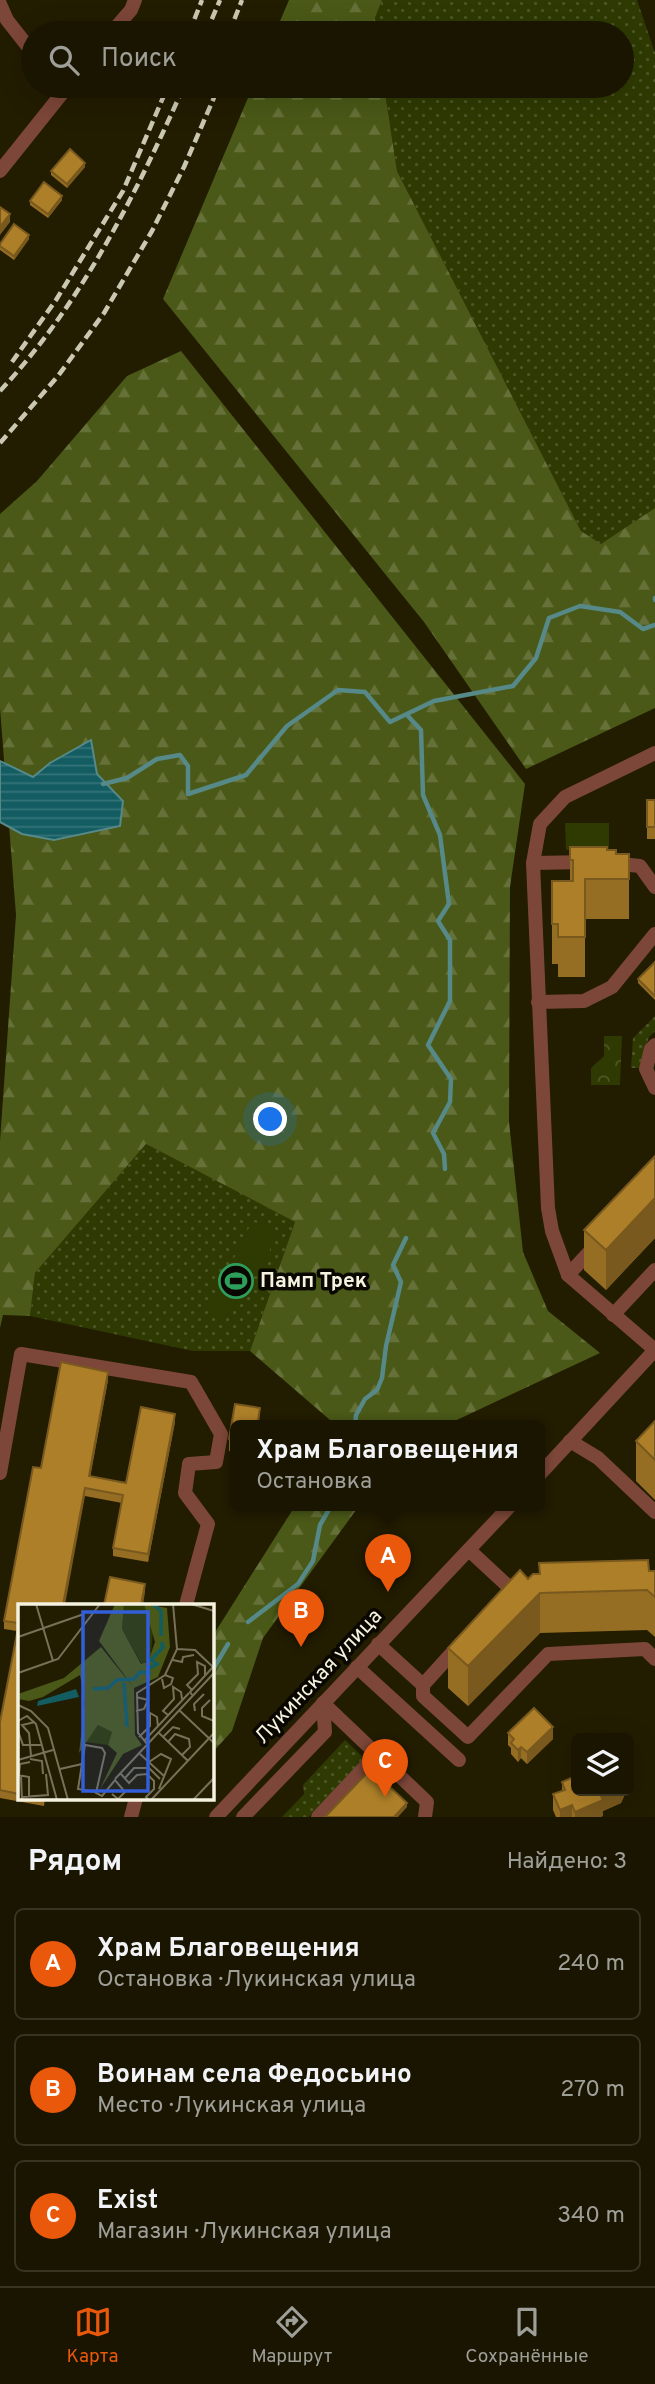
<!DOCTYPE html>
<html lang="ru">
<meta charset="utf-8">
<style>
body{margin:0;font-family:Overpass,sans-serif;background:#231e0a;color:#f1f3f6}
.controls{position:absolute;right:21px;bottom:21px;display:grid;overflow:hidden;border-radius:10px;box-shadow:0 7px 28px #0002}
.controls button{width:63px;height:63px;display:grid;place-items:center;padding:0;border:0;border-bottom:2px solid #383422;background:#1a1500;color:#f1f3f6;font:35px sans-serif}
.you{position:absolute;left:271px;top:1120px;width:24px;height:24px;margin:-18px;border:5px solid #fff;border-radius:50%;background:#1a73e8;box-shadow:0 0 0 10px #1a73e833}
.badge{display:grid;place-items:center;width:46px;height:46px;border-radius:50%;background:#ea580c;color:#fff;font-size:23px;font-weight:700}
.pin{position:absolute;translate:-50% -58px;filter:drop-shadow(0 2px 4px #0008)}
.pin::after{content:'';position:absolute;top:37px;width:24px;height:21px;background:inherit;clip-path:polygon(0 0,100% 0,50% 100%)}
.popup{position:absolute;left:230px;top:1420px;width:315px;height:91px;box-sizing:border-box;display:grid;place-content:center;border-radius:10px;background:#1a1500;filter:drop-shadow(0 2px 5px #0005);font-size:23px;white-space:nowrap;color:#9f9f99}
.popup b{font-size:26px;color:#f1f3f6}
.popup::after{content:'';position:absolute;left:50%;top:100%;margin-left:-14px;border:14px solid transparent;border-top-color:#1a1500}
.list{margin:0;padding:0;list-style:none}
h2{display:flex;justify-content:space-between;align-items:center;height:91px;margin:0;padding:0 28px;font-size:30px}
h2 small{font-size:23px;font-weight:400;color:#9f9f99}
.list li{display:grid;grid-template-columns:46px 1fr auto;gap:21px;align-items:center;box-sizing:border-box;height:112px;margin:0 14px 14px;padding:0 14px;border:2px solid #383422;border-radius:10px}
.list b{display:block;font-size:26px;white-space:nowrap}
.list p{margin:0;font-size:23px;white-space:nowrap;color:#9f9f99}
.list em{font-size:23px;font-style:normal;color:#9f9f99}
.icon{flex:none;width:38px;height:38px;fill:none;stroke:currentColor;stroke-width:2;stroke-linecap:round;stroke-linejoin:round}
.map{position:relative;flex:none;width:655px;height:1817px;overflow:hidden}
.search{position:absolute;background:#1a1500;box-shadow:0 7px 28px #0002;left:21px;right:21px;top:21px;height:77px;display:flex;align-items:center;gap:18px;box-sizing:border-box;padding:0 24px;border-radius:38px;color:#9f9f99;font-size:26px}
.sheet{height:469px;background:#1a1500}
nav{display:flex;justify-content:space-around;align-items:center;box-sizing:border-box;height:98px;border-top:2px solid #383422;background:#1a1500;font-size:19px;color:#9f9f99}
nav a{display:grid;justify-items:center;gap:4px}
nav .on{color:#ea580c}
.map>svg:first-child{display:block}
.grass{fill:url(#grass-dots)}
.forest{fill:url(#forest-firs)}
.park{fill:url(#park-crowns)}
.pitch{fill:#2e3a02}
.water{fill:url(#water-rules);stroke:#568988;stroke-width:2}
.lines{fill:none;stroke-linecap:round;stroke-linejoin:round}
.stream{stroke:#568988;stroke-width:4.5}
.minor{stroke:#7c4638;stroke-width:14}
.rail{stroke:#cac7b2;stroke-width:4.5;stroke-dasharray:10 5;stroke-linecap:butt}
.wall{fill:#956d23}
.shaded-wall{fill:#79591d}
.building{fill:#ad7f29;stroke:#79591d;stroke-width:2}
.labels{text-anchor:middle;dominant-baseline:central;stroke-width:7;stroke-linejoin:round;paint-order:stroke}
.poi-label{font-size:21px;font-weight:bold;fill:#f5f2df;stroke:#090700;text-anchor:start}
.street-label{font-size:21px;fill:#f5f2df;stroke:#090700}
.inset-river{fill:none;stroke:#125c62;stroke-width:3.5}
.inset-road{fill:none;stroke:#767259;stroke-width:2}
.view{fill:#335ed9;fill-opacity:0.15;stroke:#335ed9;stroke-width:3.5}
.inset-edge{fill:none;stroke:#f5f2df;stroke-width:3.5}
</style>
<div class="map">
<svg width="655" height="1817" viewBox="0 0 655 1817">
<defs>
<pattern id="grass-dots" width="8" height="8" patternUnits="userSpaceOnUse" patternTransform="scale(1.75)"><rect width="8" height="8" fill="#2e3a02"/><path d="M2 2h.1M6 6h.1" fill="none" stroke="#4d5726" stroke-width="1.8" stroke-linecap="round"/></pattern>
<pattern id="forest-firs" width="22" height="20" patternUnits="userSpaceOnUse" patternTransform="scale(1.75)"><rect width="22" height="20" fill="#4a5917"/><path d="M5 1l3.5 6h-7zM16 11l3.5 6h-7z" fill="#657138"/></pattern>
<pattern id="park-crowns" width="20" height="18" patternUnits="userSpaceOnUse" patternTransform="scale(1.75)"><rect width="20" height="18" fill="#2e3a02"/><path d="M2 6a3 3 0 1 1 6 0M12 15a3 3 0 1 1 6 0" fill="none" stroke="#4d5726"/></pattern>
<pattern id="water-rules" width="6" height="5" patternUnits="userSpaceOnUse" patternTransform="scale(1.75)"><rect width="6" height="5" fill="#125c62"/><path d="M0 2.5h6" fill="none" stroke="#357478"/></pattern>
</defs>
<rect width="100%" height="100%" fill="#221c00"/>
<!-- grass -->
<g class="grass">
<path d="M 382,0 L 637,0 L 655,53 L 655,508 L 601,545 L 581,531 L 397,171 L 384,86 L 622,86 L 622,33 L 377,33 L 375,18 Z"/>
<path d="M 655,1016 L 655,1031 L 649,1037 L 639,1068 L 631,1068 L 633,1038 Z"/>
<path d="M 146,1144 L 295,1222 L 250,1351 L 193,1351 L 30,1316 L 35,1273 Z"/>
<path d="M 345,1740 L 364,1758 L 309,1817 L 282,1817 L 304,1794 L 303,1785 Z"/>
</g>
<!-- forest -->
<g class="forest">
<path d="M 289,0 L 382,0 L 375,18 L 377,33 L 275,33 Z"/>
<path d="M 253,86 L 384,86 L 397,171 L 581,531 L 601,544 L 655,508 L 655,708 L 526,769 L 424,622 L 163,299 Z"/>
<path d="M 181,351 L 525,784 L 510,887 L 509,1122 L 523,1252 L 548,1311 L 600,1353 L 444,1426 L 337,1426 L 250,1351 L 295,1222 L 146,1144 L 35,1273 L 30,1316 L 3,1315 L 0,1328 L 0,1141 L 16,915 L 0,708 L 0,514 L 37,481 L 127,376 Z"/>
<path d="M 295,1506 L 359,1506 L 263,1638 L 232,1731 L 212,1753 L 212,1637 Z"/>
</g>
<!-- park -->
<path class="park" d="M 604,1036 L 622,1036 L 620,1085 L 591,1085 L 591,1068 L 604,1056 Z"/>
<!-- pitch -->
<g class="pitch">
<path d="M 565,823 L 609,823 L 609,850 L 566,850 Z"/>
<path d="M 253,1222 L 267,1224 L 272,1231 L 270,1250 L 223,1322 L 208,1313 L 247,1231 Z"/>
</g>
<!-- water -->
<path class="water" d="M 91,740 L 97,774 L 123,801 L 120,826 L 54,840 L 22,834 L 0,822 L 0,761 L 33,777 L 50,763 Z"/>
<g class="lines">
<!-- stream -->
<g class="stream">
<path d="M 655,598 L 655,600"/>
<path d="M 407,715 L 421,730 L 423,795 L 440,835 L 449,904 L 438,921 L 450,940 L 450,1001 L 428,1045 L 451,1079 L 450,1102 L 433,1133 L 444,1154 L 445,1169"/>
<path d="M 103,784 L 127,778 L 157,759 L 180,755 L 188,766 L 188,794 L 246,775 L 287,726 L 338,690 L 365,692 L 390,722 L 434,701 L 513,686 L 536,658 L 549,618 L 580,606 L 620,612 L 643,629 L 655,625"/>
<path d="M 355,1426 L 356,1415 L 365,1399 L 377,1390 L 382,1378 L 386,1346 L 401,1282 L 393,1265 L 406,1238"/>
<path d="M 248,1622 L 298,1584 L 313,1561 L 320,1525 L 331,1506"/>
<path d="M 212,1671 L 228,1644"/>
</g>
<!-- minor -->
<g class="minor">
<path d="M 0,4 L 7,20 L 33,53"/>
<path d="M 111,33 L 131,10 L 135,0"/>
<path d="M 0,171 L 68,86"/>
<path d="M 655,753 L 565,797 L 540,824 L 533,863 L 548,1208 L 552,1231 L 568,1275 L 655,1350"/>
<path d="M 533,863 L 588,862"/>
<path d="M 611,863 L 640,866 L 655,887"/>
<path d="M 538,1002 L 584,1001 L 612,987 L 655,934"/>
<path d="M 655,1045 L 651,1049 L 646,1069 L 655,1088"/>
<path d="M 568,1275 L 596,1245"/>
<path d="M 613,1315 L 655,1270"/>
<path d="M 570,1441 L 598,1458 L 655,1512"/>
<path d="M 0,1473 L 21,1354 L 191,1382 L 221,1434 L 216,1462 L 189,1464 L 185,1493 L 208,1524 L 186,1605"/>
<path d="M 540,1474 L 655,1350"/>
<path d="M 469,1550 L 510,1588"/>
<path d="M 378,1644 L 423,1685 L 423,1696 L 468,1737 L 548,1654 L 645,1649 L 655,1659"/>
<path d="M 357,1667 L 459,1760"/>
<path d="M 423,1685 L 461,1643"/>
<path d="M 323,1703 L 427,1802 L 425,1817"/>
<path d="M 131,1817 L 136,1798"/>
<path d="M 216,1817 L 510,1506"/>
<path d="M 243,1817 L 325,1732 L 323,1703"/>
<path d="M 318,1817 L 377,1754"/>
</g>
<!-- rail -->
<g class="rail">
<path d="M 189,33 L 202,0"/>
<path d="M 206,33 L 220,0"/>
<path d="M 229,33 L 242,0"/>
<path d="M 12,362 L 56,300 L 123,191 L 168,86"/>
<path d="M 0,391 C 82,303 136,194 184,86"/>
<path d="M 0,443 L 58,376 L 104,313 L 152,231 L 184,167 L 219,86"/>
</g>
</g>
<!-- wall -->
<g class="wall">
<path d="M 85,167 L 67,188 L 51,175 L 51,171 Z"/>
<path d="M 62,200 L 48,218 L 30,205 L 30,201 Z"/>
<path d="M 29,239 L 14,260 L 0,250 L 0,244 Z"/>
<rect x="647" y="800" width="8" height="39"/>
<path d="M 570,847 L 607,850 L 616,854 L 629,854 L 629,919 L 585,919 L 585,977 L 558,977 L 558,964 L 552,964 L 552,881 L 570,881 Z"/>
<path d="M 655,962 L 655,1000 L 638,983 L 638,979 Z"/>
<path d="M 655,1156 L 655,1238 L 606,1290 L 584,1270 L 584,1230 Z"/>
<path d="M 108,1380 L 90,1476 L 126,1483 L 175,1422 L 148,1562 L 113,1556 L 113,1548 L 122,1503 L 85,1496 L 19,1605 L 19,1798 L 45,1798 L 44,1806 L 0,1798 L 0,1722 L 17,1631 L 4,1629 L 4,1621 L 41,1468 Z"/>
<path d="M 235,1404 L 260,1408 L 259,1426 L 236,1426 L 236,1452 L 229,1451 L 229,1439 Z"/>
<path d="M 655,1421 L 655,1500 L 636,1481 L 636,1441 Z"/>
<path d="M 539,1563 L 655,1571 L 655,1637 L 647,1630 L 540,1633 L 468,1706 L 448,1688 L 448,1648 L 528,1579 L 539,1574 Z"/>
<path d="M 508,1733 L 553,1739 L 527,1764 L 521,1758 L 518,1762 L 511,1754 L 511,1748 L 508,1745 Z"/>
<path d="M 562,1782 L 625,1791 L 625,1794 L 621,1803 L 603,1811 L 603,1816 L 600,1817 L 556,1817 L 553,1810 L 553,1794 L 562,1791 Z"/>
</g>
<!-- shaded-wall -->
<g class="shaded-wall">
<path d="M 85,163 L 85,167 L 67,188 L 67,184 Z"/>
<path d="M 62,196 L 62,200 L 48,218 L 48,214 Z"/>
<path d="M 10,214 L 10,222 L 0,235 L 0,227 Z"/>
<path d="M 29,235 L 29,239 L 14,260 L 14,256 Z"/>
<path d="M 655,1198 L 655,1238 L 606,1290 L 606,1250 Z"/>
<path d="M 108,1372 L 108,1380 L 89,1484 L 89,1476 Z"/>
<path d="M 175,1414 L 175,1422 L 148,1562 L 148,1554 Z"/>
<path d="M 85,1488 L 85,1496 L 65,1605 L 63,1605 Z"/>
<path d="M 145,1584 L 145,1592 L 143,1605 L 141,1605 Z"/>
<path d="M 540,1593 L 540,1633 L 468,1706 L 468,1666 Z"/>
<path d="M 553,1727 L 553,1739 L 527,1764 L 527,1752 Z"/>
<path d="M 521,1747 L 521,1758 L 518,1762 L 518,1750 Z"/>
<path d="M 613,1791 L 625,1791 L 625,1794 L 621,1803 L 603,1811 L 603,1816 L 600,1817 L 575,1817 L 575,1812 L 601,1796 Z"/>
<path d="M 407,1803 L 407,1807 L 398,1817 L 394,1817 Z"/>
<path d="M 572,1805 L 572,1817 L 560,1817 L 560,1810 Z"/>
</g>
<!-- building -->
<g class="building">
<path d="M 70,149 L 85,163 L 67,184 L 51,171 Z"/>
<path d="M 44,182 L 62,196 L 48,214 L 30,201 Z"/>
<path d="M 0,207 L 10,214 L 0,227 Z"/>
<path d="M 14,224 L 29,235 L 14,256 L 0,246 L 0,244 Z"/>
<rect x="647" y="800" width="8" height="27"/>
<path d="M 570,847 L 607,847 L 607,850 L 616,850 L 616,854 L 629,854 L 629,879 L 585,879 L 585,937 L 558,937 L 558,924 L 552,924 L 552,881 L 573,881 L 573,860 L 570,860 Z"/>
<path d="M 655,962 L 655,996 L 638,979 Z"/>
<path d="M 655,1156 L 655,1198 L 606,1250 L 584,1230 Z"/>
<path d="M 61,1362 L 108,1372 L 89,1476 L 126,1483 L 141,1407 L 175,1414 L 148,1554 L 113,1548 L 123,1495 L 85,1488 L 63,1605 L 19,1605 L 19,1794 L 0,1790 L 0,1722 L 19,1623 L 4,1621 L 33,1467 L 41,1468 Z"/>
<path d="M 235,1404 L 260,1408 L 257,1426 L 236,1426 L 236,1440 L 229,1439 Z"/>
<path d="M 655,1421 L 655,1460 L 636,1441 Z"/>
<path d="M 648,1560 L 649,1571 L 655,1571 L 655,1597 L 647,1590 L 540,1593 L 468,1666 L 448,1648 L 520,1570 L 528,1579 L 533,1574 L 540,1574 L 539,1563 Z"/>
<path d="M 110,1577 L 145,1584 L 141,1605 L 104,1605 Z"/>
<path d="M 534,1708 L 553,1727 L 527,1752 L 521,1747 L 518,1750 L 511,1743 L 514,1739 L 508,1733 Z"/>
<path d="M 371,1769 L 407,1803 L 394,1817 L 325,1817 Z"/>
<path d="M 576,1776 L 576,1791 L 613,1791 L 601,1796 L 603,1800 L 575,1812 L 572,1805 L 560,1810 L 553,1794 L 565,1790 L 562,1782 Z"/>
</g>
<!-- icons -->
<defs>
<g id="stadium-ring" transform="scale(1.75)"><circle r="9.5" fill="#090700" stroke="#2e9e5b" stroke-width="1.5"/><path d="M0-5a6.5 5 0 1 0 0 10a6.5 5 0 1 0 0-10ZM-3.5-1.8h7v3.6h-7Z" fill="#2e9e5b"/></g>
</defs>
<g fill-rule="evenodd">
<use href="#stadium-ring" x="236" y="1281"/>
</g>
<g class="labels">
<!-- poi labels -->
<g class="poi-label">
<text x="260" y="1281">Памп Трек</text>
</g>
<!-- street labels -->
<g class="street-label">
<text transform="translate(319 1677) rotate(-47)">Лукинская улица</text>
</g>
</g>
<!-- overview -->
<g transform="translate(18 1604)">
<rect width="196" height="196" fill="#221c00"/>
<path d="M 106,0 L 126,0 L 135,27 L 133,50 L 125,62 L 104,25 ZM 80,121 L 94,128 L 90,141 L 68,138 Z" fill="#2e3a02"/>
<path d="M 97,0 L 106,0 L 104,25 L 123,60 L 130,58 L 137,38 L 126,0 L 149,4 L 152,43 L 140,73 L 116,84 L 117,131 L 124,141 L 105,150 L 82,185 L 99,149 L 90,141 L 94,128 L 80,121 L 61,149 L 67,98 L 62,71 L 25,93 L 11,97 L 0,95 L 0,90 L 46,74 L 83,43 L 116,84 L 81,37 Z" fill="#4a5917"/>
<path d="M 58,85 L 61,93 L 19,102 L 20,97 Z" fill="#125c62"/>
<path class="inset-river" d="M 135,0 L 143,7 L 143,32M 106,79 L 109,123M 75,85 L 90,84 L 99,76 L 116,75 L 122,68 L 131,69 L 130,65 L 139,60 L 133,56 L 145,43 L 143,38"/>
<path class="inset-road" d="M 18,0 L 35,57M 155,0 L 159,45M 173,0 L 196,7M 0,33 L 66,10M 155,56 L 164,58 L 165,53 L 176,51M 0,69 L 40,55 L 82,0M 144,75 L 146,84 L 153,80 L 155,74 L 147,71M 174,86 L 169,81 L 180,70 L 179,58 L 187,62 L 187,71M 118,93 L 130,96 L 126,105 L 118,107M 192,96 L 184,104 L 184,112 L 196,117M 0,101 L 13,107 L 30,124 L 50,196M 161,106 L 196,139M 177,107 L 176,100 L 186,90M 150,111 L 145,107 L 156,95 L 155,83 L 163,88 L 164,95M 0,117 L 9,112 L 18,120 L 39,196M 0,127 L 5,141 L 24,141M 141,129 L 170,157M 121,133 L 132,122 L 132,109 L 139,113 L 140,123M 145,133 L 155,123 L 162,125M 126,137 L 171,89M 150,138 L 157,130 L 171,135 L 172,143 L 164,151M 130,141 L 120,129 L 119,89 L 147,71 L 159,45 L 177,46 L 195,63 L 172,88 L 175,92M 122,150 L 146,172M 13,152 L 11,129 L 4,121 L 17,118M 12,155 L 24,157 L 25,170M 0,156 L 35,146M 131,158 L 143,150 L 153,155 L 141,185M 42,165 L 64,160M 103,170 L 111,179 L 119,171 L 129,170 L 136,177 L 136,185 L 128,193 L 131,196M 0,171 L 11,173 L 11,192M 1,171 L 2,160 L 12,158M 3,172 L 4,196M 107,174 L 116,164 L 131,164 L 142,175M 97,175 L 196,69M 78,188 L 60,185 L 67,141 L 84,144 L 87,149 L 78,189 L 84,192 L 97,176 L 107,188 L 100,195 L 94,190M 4,193 L 30,191 L 28,170M 133,196 L 196,129M 175,196 L 196,174"/>
<path class="view" d="M 65,8 L 130,8 L 130,187 L 65,187 Z"/>
<rect width="196" height="196" class="inset-edge"/>
</g>
</svg>
<div class="controls">
<button><svg class="icon" aria-label="layers" viewBox="0 0 24 24"><path d="M12 4l9 5-9 5-9-5zM3 14l9 5 9-5"/></svg></button>
</div>
<div class="you"></div>
<div class="pin badge" style="left:388px;top:1592px">A</div>
<div class="popup"><b>Храм Благовещения</b>Остановка</div>
<div class="pin badge" style="left:301px;top:1647px">B</div>
<div class="pin badge" style="left:385px;top:1797px">C</div>
<div class="search"><svg class="icon" aria-label="search" viewBox="0 0 24 24"><circle cx="10" cy="10" r="6"/><path d="M15 15l6 6"/></svg>Поиск</div>
</div>
<section class="sheet">
<h2>Рядом<small>Найдено: 3</small></h2>
<ul class="list">
<li><span class="badge">A</span><div><b>Храм Благовещения</b><p>Остановка · Лукинская улица</p></div><em>240 m</em></li>
<li><span class="badge">B</span><div><b>Воинам села Федосьино</b><p>Место · Лукинская улица</p></div><em>270 m</em></li>
<li><span class="badge">C</span><div><b>Exist</b><p>Магазин · Лукинская улица</p></div><em>340 m</em></li>
</ul>
</section>
<nav>
<a class="on"><svg class="icon" aria-label="map" viewBox="0 0 24 24"><path d="M3 6l6-2 6 2 6-2v14l-6 2-6-2-6 2zM9 4v14M15 6v14"/></svg>Карта</a>
<a><svg class="icon" aria-label="directions" viewBox="0 0 24 24"><path d="M12 3l9 9-9 9-9-9zM9 14v-3h6M13 9l2 2-2 2"/></svg>Маршрут</a>
<a><svg class="icon" aria-label="saved" viewBox="0 0 24 24"><path d="M7 4h10v16l-5-4-5 4z"/></svg>Сохранённые</a>
</nav>
